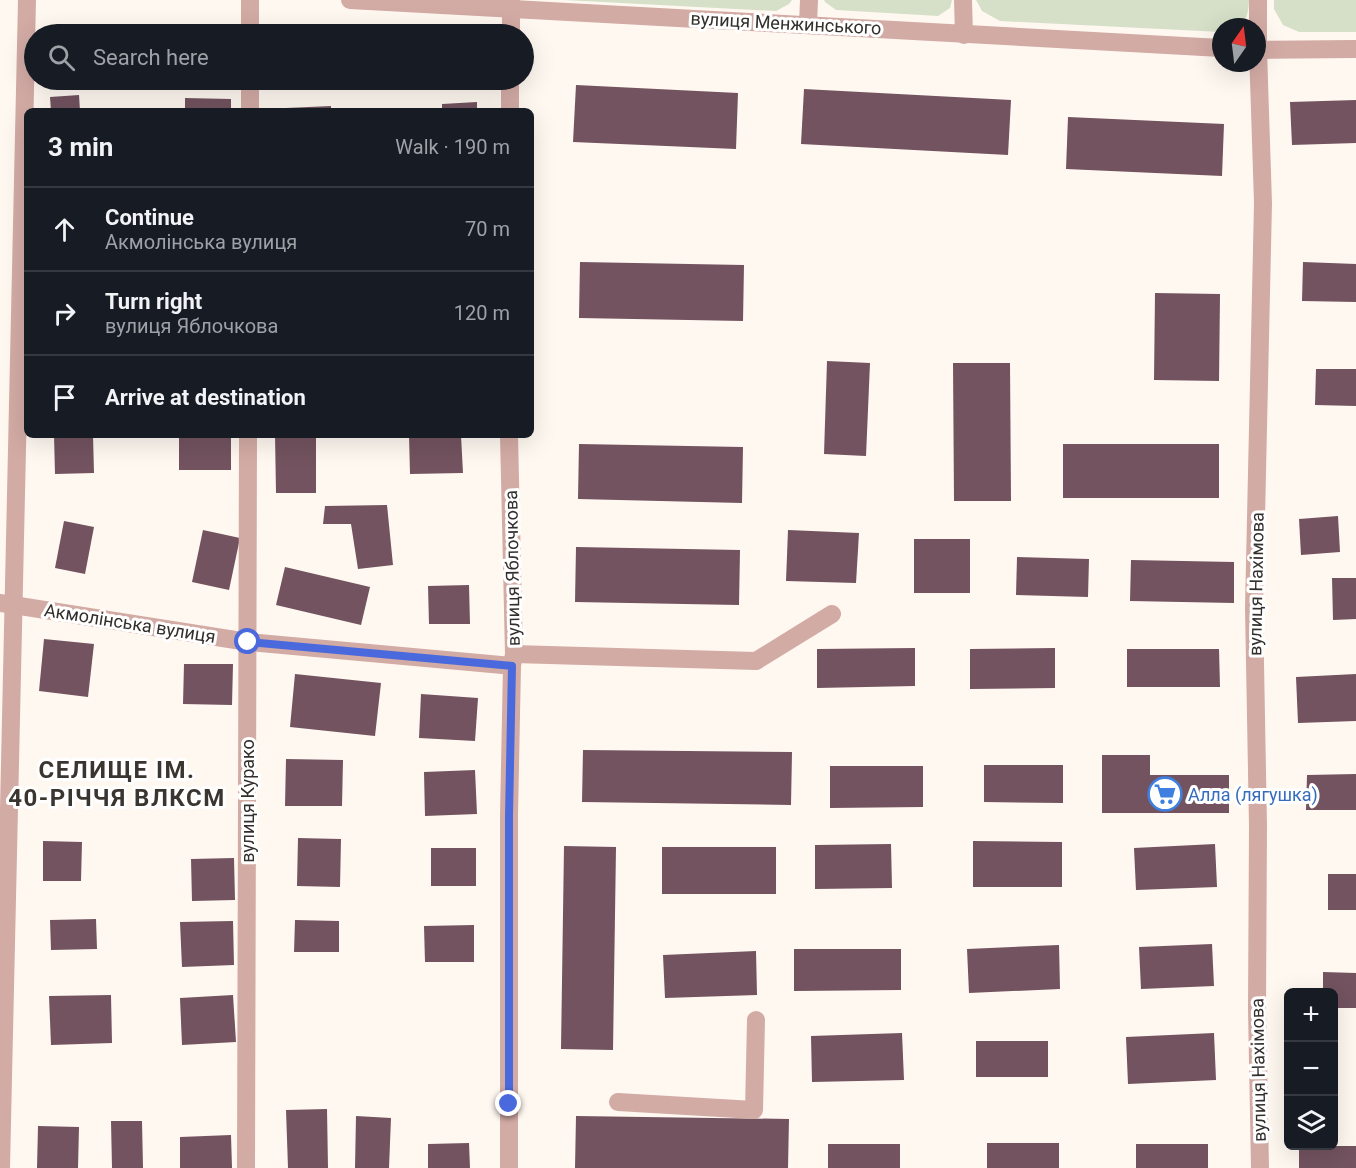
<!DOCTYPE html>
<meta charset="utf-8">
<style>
body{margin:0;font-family:Roboto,sans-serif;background:#20242c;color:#f1f3f6}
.controls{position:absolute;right:18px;bottom:18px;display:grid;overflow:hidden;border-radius:9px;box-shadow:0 6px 24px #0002}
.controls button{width:54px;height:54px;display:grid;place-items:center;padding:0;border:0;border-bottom:2px solid #363941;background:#171b24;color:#f1f3f6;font:30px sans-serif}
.compass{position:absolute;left:1212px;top:18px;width:54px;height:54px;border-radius:50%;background:#171b24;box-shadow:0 6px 24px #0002;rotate:14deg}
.stop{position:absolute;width:18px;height:18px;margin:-14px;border:4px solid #4a69dd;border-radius:50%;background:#fff}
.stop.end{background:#4a69dd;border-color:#fff;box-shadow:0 2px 6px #0008}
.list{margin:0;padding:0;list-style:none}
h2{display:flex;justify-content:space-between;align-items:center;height:78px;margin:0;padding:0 24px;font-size:26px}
h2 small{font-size:20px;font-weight:400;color:#9ea1a6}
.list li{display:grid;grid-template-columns:39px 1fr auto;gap:18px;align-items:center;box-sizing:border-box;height:84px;padding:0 24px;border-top:2px solid #363941}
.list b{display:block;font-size:22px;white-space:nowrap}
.list p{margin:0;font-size:20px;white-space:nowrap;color:#9ea1a6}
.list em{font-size:20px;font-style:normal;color:#9ea1a6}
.icon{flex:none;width:33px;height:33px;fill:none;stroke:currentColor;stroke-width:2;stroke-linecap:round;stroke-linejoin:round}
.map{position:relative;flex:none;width:1356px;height:1168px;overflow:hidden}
.search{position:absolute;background:#171b24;box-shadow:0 6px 24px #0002;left:24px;top:24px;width:510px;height:66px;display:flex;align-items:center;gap:15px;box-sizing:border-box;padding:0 21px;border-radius:33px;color:#9ea1a6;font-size:22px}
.panel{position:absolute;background:#171b24;box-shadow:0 6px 24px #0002;left:24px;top:108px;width:510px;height:330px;border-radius:9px}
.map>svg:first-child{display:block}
.green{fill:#d6e0c8}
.building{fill:#72535f}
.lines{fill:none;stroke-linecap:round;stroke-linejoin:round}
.minor{stroke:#d3aba5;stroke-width:18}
.route{stroke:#4a69dd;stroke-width:8}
.labels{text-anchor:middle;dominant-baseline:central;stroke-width:6;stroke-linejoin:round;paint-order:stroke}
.street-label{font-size:18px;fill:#322f2d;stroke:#fff}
.shop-label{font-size:18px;fill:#366cbe;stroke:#fff;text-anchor:start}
.district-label{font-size:24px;font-weight:bold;letter-spacing:1.5px;fill:#3b3530;stroke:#fff}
</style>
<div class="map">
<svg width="1356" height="1168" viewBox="0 0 1356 1168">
<rect width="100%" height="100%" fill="#fff8f1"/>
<!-- green -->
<g class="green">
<path d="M 564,0 L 792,0 L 789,4 L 776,11 Z"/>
<path d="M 824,0 L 952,0 L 950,8 L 938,16 L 836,10 L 825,2 Z"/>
<path d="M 976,0 L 1249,0 C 1249,9 1247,23 1237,27 C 1233,28 1225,27 1221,27 L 1221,32 L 1000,21 L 982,11 Z"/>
<path d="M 1274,0 L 1356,0 L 1356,32 L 1299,32 L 1283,25 L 1274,9 Z"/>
</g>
<!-- building -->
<g class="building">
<path d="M 576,85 L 738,93 L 736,149 L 573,142 Z"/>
<path d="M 804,89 L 1011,100 L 1008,155 L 801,144 Z"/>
<path d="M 79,95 L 80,111 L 51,111 L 50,97 Z"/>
<path d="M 185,98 L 231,99 L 231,111 L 185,111 Z"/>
<path d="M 1356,100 L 1356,143 L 1292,145 L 1290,102 Z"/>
<path d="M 477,102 L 477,111 L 442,111 L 442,104 Z"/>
<path d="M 331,106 L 331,111 L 286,111 L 286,108 Z"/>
<path d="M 1068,117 L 1224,124 L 1222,176 L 1066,169 Z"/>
<path d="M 580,262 L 744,265 L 743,321 L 579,318 Z"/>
<path d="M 1303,262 L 1356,264 L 1356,302 L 1302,301 Z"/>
<path d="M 1155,293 L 1220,294 L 1219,381 L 1154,380 Z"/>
<path d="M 827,361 L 870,363 L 866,456 L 824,454 Z"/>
<path d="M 953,363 L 1010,363 L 1011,501 L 954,501 Z"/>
<path d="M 1316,369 L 1356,369 L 1356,406 L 1315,405 Z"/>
<path d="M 54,435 L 93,435 L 94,473 L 55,474 Z"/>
<rect x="179" y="435" width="52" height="35"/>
<path d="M 275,435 L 316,435 L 316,493 L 276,493 Z"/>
<path d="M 409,435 L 461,435 L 463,473 L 410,474 Z"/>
<path d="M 579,444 L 743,447 L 742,503 L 578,499 Z"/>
<rect x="1063" y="444" width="156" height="54"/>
<path d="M 387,505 L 393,565 L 358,569 L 351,524 L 323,524 L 325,506 Z"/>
<path d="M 1338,516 L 1340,552 L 1301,555 L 1299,519 Z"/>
<path d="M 64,521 L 94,527 L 85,574 L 55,568 Z"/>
<path d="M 203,530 L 240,538 L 229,590 L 192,582 Z"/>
<path d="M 788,530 L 859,533 L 856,583 L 786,581 Z"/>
<rect x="914" y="539" width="56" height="54"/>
<path d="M 576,547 L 740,550 L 739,605 L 575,602 Z"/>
<path d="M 1017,557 L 1089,559 L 1088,597 L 1016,595 Z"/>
<path d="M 1131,560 L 1234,562 L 1234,603 L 1130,601 Z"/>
<path d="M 285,567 L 370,587 L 361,625 L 276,605 Z"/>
<path d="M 1332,578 L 1356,578 L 1356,619 L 1333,620 Z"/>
<path d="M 469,585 L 470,624 L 429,624 L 428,586 Z"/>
<path d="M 44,639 L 94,644 L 88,697 L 39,691 Z"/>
<path d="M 915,648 L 915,686 L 817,688 L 817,649 Z"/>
<path d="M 1055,648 L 1055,688 L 970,689 L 970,649 Z"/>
<path d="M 1127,649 L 1219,649 L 1220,687 L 1127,687 Z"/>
<path d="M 184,664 L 233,664 L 232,705 L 183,704 Z"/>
<path d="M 295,674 L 381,683 L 375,736 L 290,727 Z"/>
<path d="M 1356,674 L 1356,721 L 1298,723 L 1296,677 Z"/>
<path d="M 421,694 L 478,698 L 475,741 L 419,738 Z"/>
<path d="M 583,750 L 792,752 L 791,805 L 582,802 Z"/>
<path d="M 1102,755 L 1150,755 L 1150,775 L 1229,775 L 1229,813 L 1102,813 Z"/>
<path d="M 286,759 L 343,760 L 342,806 L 285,806 Z"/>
<path d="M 984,765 L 1063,765 L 1063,803 L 984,802 Z"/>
<path d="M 830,766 L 923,766 L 923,807 L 830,808 Z"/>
<path d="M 475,770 L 477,814 L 425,816 L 424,772 Z"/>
<path d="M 1356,774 L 1356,810 L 1306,810 L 1307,775 Z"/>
<path d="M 298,838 L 341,839 L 340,887 L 297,886 Z"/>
<path d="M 43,841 L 82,842 L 81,881 L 43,881 Z"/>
<path d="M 973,841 L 1062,842 L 1062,887 L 973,887 Z"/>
<path d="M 891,844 L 892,888 L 815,889 L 815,845 Z"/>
<path d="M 1215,844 L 1217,887 L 1136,890 L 1134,848 Z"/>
<path d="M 564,846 L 616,847 L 613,1050 L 561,1049 Z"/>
<rect x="662" y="847" width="114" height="47"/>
<rect x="431" y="848" width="45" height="38"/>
<path d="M 234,858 L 235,900 L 192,901 L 191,859 Z"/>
<rect x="1328" y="874" width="28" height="36"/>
<path d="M 96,919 L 97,949 L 51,950 L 50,920 Z"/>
<path d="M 295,920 L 339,921 L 339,952 L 294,952 Z"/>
<path d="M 233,921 L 234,965 L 182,967 L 180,922 Z"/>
<path d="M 474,925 L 474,962 L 425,962 L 424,926 Z"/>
<path d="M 1212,944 L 1214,986 L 1141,989 L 1139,947 Z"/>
<path d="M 1059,945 L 1060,989 L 969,993 L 967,949 Z"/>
<path d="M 794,949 L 901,949 L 901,990 L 794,991 Z"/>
<path d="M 756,951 L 757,995 L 665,998 L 663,955 Z"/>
<path d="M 1323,972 L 1356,973 L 1356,1008 L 1334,1008 L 1334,992 L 1323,992 Z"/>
<path d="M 111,995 L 112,1043 L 51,1045 L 49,996 Z"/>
<path d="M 233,995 L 236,1042 L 182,1045 L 180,998 Z"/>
<path d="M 902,1033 L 904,1080 L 812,1082 L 811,1036 Z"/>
<path d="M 1214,1033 L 1216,1080 L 1128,1084 L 1126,1037 Z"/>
<rect x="976" y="1041" width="72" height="36"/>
<path d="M 327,1109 L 328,1168 L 288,1168 L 286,1110 Z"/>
<path d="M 356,1116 L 391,1118 L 389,1168 L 355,1168 Z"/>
<path d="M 576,1116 L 789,1119 L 788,1168 L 575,1168 Z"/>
<path d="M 111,1121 L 142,1121 L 143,1168 L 112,1168 Z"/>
<path d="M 38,1126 L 79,1127 L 78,1168 L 37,1168 Z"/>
<path d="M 231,1135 L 232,1168 L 180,1168 L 180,1137 Z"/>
<path d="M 469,1143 L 470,1168 L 428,1168 L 428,1144 Z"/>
<rect x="987" y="1143" width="72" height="25"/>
<rect x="828" y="1144" width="72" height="24"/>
<rect x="1136" y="1144" width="72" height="24"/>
<rect x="1299" y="1146" width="57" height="22"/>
</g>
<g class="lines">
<!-- minor -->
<g class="minor">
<path d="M 350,0 C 641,14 931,33 1221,48"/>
<path d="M 963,0 L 964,35"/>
<path d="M 1258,0 L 1258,50 L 1263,203 L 1254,608 L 1258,826 L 1257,1008 L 1260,1168"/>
<path d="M 808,24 L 809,0"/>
<path d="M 250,34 L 250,0"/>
<path d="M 511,34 L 511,0"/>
<path d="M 1257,50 L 1356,49"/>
<path d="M 250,111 L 250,80"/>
<path d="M 510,111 L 510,80"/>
<path d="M 509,435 L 514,654 L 512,666 L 509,816 L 509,1168"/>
<path d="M 0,603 L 248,642 L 512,666"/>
<path d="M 514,654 L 756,661 L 832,614"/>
<path d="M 618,1102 L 754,1110 L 756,1020"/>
<path d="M 1,1168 L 27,0"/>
<path d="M 246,1168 L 248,435"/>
</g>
</g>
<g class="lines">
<!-- route -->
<path class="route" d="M 248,642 L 512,666 L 509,816 L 509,1104"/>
</g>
<!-- icons -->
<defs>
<g id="supermarket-ring" transform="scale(1.725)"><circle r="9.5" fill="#fff" stroke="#3f7fe0" stroke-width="1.5"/><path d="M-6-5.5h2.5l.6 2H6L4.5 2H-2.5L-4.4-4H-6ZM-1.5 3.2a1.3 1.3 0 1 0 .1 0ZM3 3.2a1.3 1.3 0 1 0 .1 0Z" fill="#3f7fe0"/></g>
</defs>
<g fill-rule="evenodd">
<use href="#supermarket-ring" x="1165" y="794"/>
</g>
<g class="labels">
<!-- street labels -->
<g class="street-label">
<text transform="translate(786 23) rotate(3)">вулиця Менжинського</text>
<text transform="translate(512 568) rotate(-91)">вулиця Яблочкова</text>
<text transform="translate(1256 584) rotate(-89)">вулиця Нахімова</text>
<text transform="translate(130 623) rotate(9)">Акмолінська вулиця</text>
<text transform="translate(247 801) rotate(-90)">вулиця Курако</text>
<text transform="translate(1258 1070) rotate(-91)">вулиця Нахімова</text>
</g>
<!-- shop labels -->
<g class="shop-label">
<text x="1188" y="794">Алла (лягушка)</text>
</g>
<!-- district labels -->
<g class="district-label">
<text x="117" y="770">СЕЛИЩЕ ІМ.<tspan x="117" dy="28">40-РІЧЧЯ ВЛКСМ</tspan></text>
</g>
</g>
</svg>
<div class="controls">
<button>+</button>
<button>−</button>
<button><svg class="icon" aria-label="layers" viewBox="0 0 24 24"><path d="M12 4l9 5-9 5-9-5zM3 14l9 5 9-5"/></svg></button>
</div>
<svg class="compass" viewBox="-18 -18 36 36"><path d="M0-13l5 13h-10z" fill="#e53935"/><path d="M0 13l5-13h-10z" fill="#9ea1a6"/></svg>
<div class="stop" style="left:248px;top:642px"></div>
<div class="stop end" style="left:509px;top:1104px"></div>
<div class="search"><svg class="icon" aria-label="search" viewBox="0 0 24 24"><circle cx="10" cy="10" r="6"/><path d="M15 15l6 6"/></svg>Search here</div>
<section class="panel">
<h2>3 min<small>Walk · 190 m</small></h2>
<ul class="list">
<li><svg class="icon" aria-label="ahead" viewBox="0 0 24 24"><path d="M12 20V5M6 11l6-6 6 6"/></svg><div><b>Continue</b><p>Акмолінська вулиця</p></div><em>70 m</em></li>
<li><svg class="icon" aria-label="right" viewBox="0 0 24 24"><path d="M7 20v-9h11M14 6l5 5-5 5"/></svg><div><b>Turn right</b><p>вулиця Яблочкова</p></div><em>120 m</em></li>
<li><svg class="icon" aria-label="arrive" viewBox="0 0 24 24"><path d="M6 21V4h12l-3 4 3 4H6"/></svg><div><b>Arrive at destination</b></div></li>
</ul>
</section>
</div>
